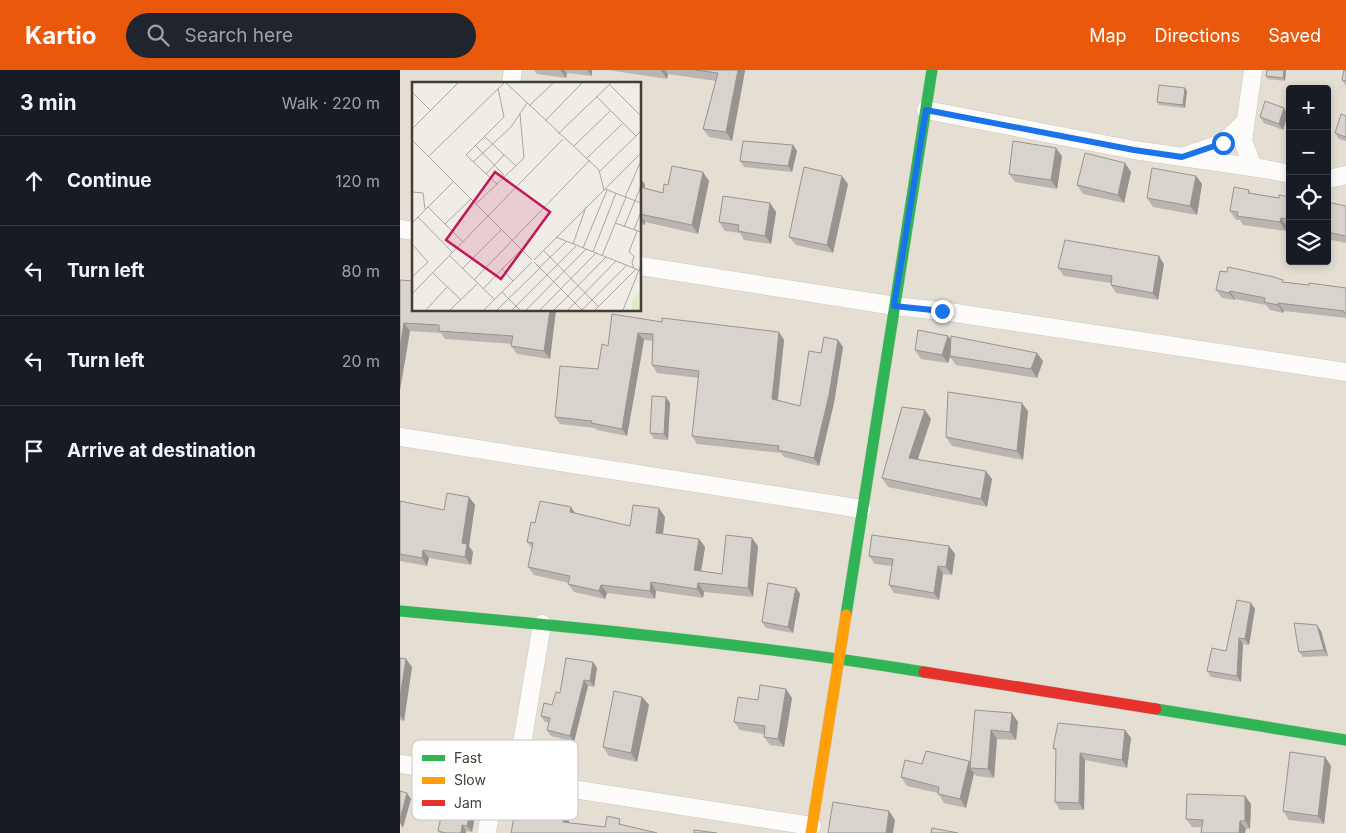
<!DOCTYPE html>
<meta charset="utf-8">
<style>
body{margin:0;font-family:Inter,sans-serif;background:#20242c;color:#f1f3f6}
.controls{position:absolute;right:15px;top:15px;display:grid;overflow:hidden;border-radius:5px;box-shadow:0 2px 8px #0003}
.controls button{width:45px;height:45px;display:grid;place-items:center;padding:0;border:0;border-bottom:1px solid #363941;background:#171b24;color:#f1f3f6;font:25px sans-serif}
.stop{position:absolute;width:15px;height:15px;margin:-11px;border:4px solid #1a73e8;border-radius:50%;background:#fff}
.stop.end{background:#1a73e8;border-color:#fff;box-shadow:0 1px 5px #0008}
.list{margin:0;padding:0;list-style:none}
h2{display:flex;justify-content:space-between;align-items:center;height:65px;margin:0;padding:0 20px;font-size:21px}
h2 small{font-size:16px;font-weight:400;color:#9ea1a6}
.list li{display:grid;grid-template-columns:32px 1fr auto;gap:15px;align-items:center;box-sizing:border-box;height:90px;padding:0 20px;border-top:1px solid #363941}
.list b{display:block;font-size:19px;white-space:nowrap}
.list em{font-size:16px;font-style:normal;color:#9ea1a6}
.icon{flex:none;width:28px;height:28px;fill:none;stroke:currentColor;stroke-width:2;stroke-linecap:round;stroke-linejoin:round}
.map{position:relative;flex:none;width:946px;height:763px;overflow:hidden}
header{display:flex;align-items:center;gap:30px;box-sizing:border-box;height:70px;padding:0 25px;background:#ea580c;color:#fff}
header strong{font-size:24px}
nav{display:flex;gap:28px;margin-inline-start:auto;font-size:18px}
.search{width:350px;height:45px;background:#20242c;display:flex;align-items:center;gap:12px;box-sizing:border-box;padding:0 18px;border-radius:28px;color:#9ea1a6;font-size:19px}
main{display:flex}
aside{flex:1;background:#171b24}
.map>svg:first-child{display:block}
.residential{fill:#e4ded3;fill-rule:evenodd}
.lines{fill:none;stroke-linecap:round;stroke-linejoin:round}
.street-casing{stroke:#ccc8c2;stroke-width:19}
.fast-casing{stroke:#d1cabe;stroke-width:12}
.slow-casing{stroke:#d1cabe;stroke-width:12}
.jam-casing{stroke:#d1cabe;stroke-width:12}
.street{stroke:#fdfcfb;stroke-width:18}
.fast{stroke:#30b455;stroke-width:11}
.slow{stroke:#ff9f0a;stroke-width:11}
.jam{stroke:#e5322d;stroke-width:11}
.wall{fill:#bab5b0}
.shaded-wall{fill:#979490}
.building{fill:#d8d3cd;stroke:#979490}
.route{stroke:#1a73e8;stroke-width:6}
.inset-road{fill:none;stroke:#aca69e;stroke-width:1}
.view{fill:#c2185b;fill-opacity:0.15;stroke:#c2185b;stroke-width:2.5}
.inset-edge{fill:none;stroke:#453d33;stroke-width:2.5}
.key{fill:#fff;stroke:#c7c5c2;stroke-width:1}
.key-label{font-size:14px;fill:#453d33}
</style>
<header>
<strong>Kartio</strong>
<div class="search"><svg class="icon" aria-label="search" viewBox="0 0 24 24"><circle cx="10" cy="10" r="6"/><path d="M15 15l6 6"/></svg>Search here</div>
<nav><a>Map</a><a>Directions</a><a>Saved</a></nav>
</header>
<main>
<aside>
<h2>3 min<small>Walk · 220 m</small></h2>
<ul class="list">
<li><svg class="icon" aria-label="ahead" viewBox="0 0 24 24"><path d="M12 20V5M6 11l6-6 6 6"/></svg><div><b>Continue</b></div><em>120 m</em></li>
<li><svg class="icon" aria-label="left" viewBox="0 0 24 24"><path d="M17 20v-9H6M10 6l-5 5 5 5"/></svg><div><b>Turn left</b></div><em>80 m</em></li>
<li><svg class="icon" aria-label="left" viewBox="0 0 24 24"><path d="M17 20v-9H6M10 6l-5 5 5 5"/></svg><div><b>Turn left</b></div><em>20 m</em></li>
<li><svg class="icon" aria-label="arrive" viewBox="0 0 24 24"><path d="M6 21V4h12l-3 4 3 4H6"/></svg><div><b>Arrive at destination</b></div></li>
</ul>
</aside>
<div class="map">
<svg width="946" height="763" viewBox="0 0 946 763">
<rect width="100%" height="100%" fill="#f0ece6"/>
<!-- residential -->
<path class="residential" d="M 0,0 L 946,0 L 946,763 L 0,763 ZM 14,14 L 240,14 L 240,240 L 14,240 ZM 890,19 L 927,19 L 927,191 L 890,191 Z"/>
<g class="lines">
<!-- street casing -->
<g class="street-casing">
<g id="street">
<path d="M 111,14 L 113,0"/>
<path d="M 526,40 L 734,80 L 865,99 L 890,104"/>
<path d="M 787,85 L 823,73 L 845,52"/>
<path d="M 853,97 L 843,71 L 853,0"/>
<path d="M 927,109 L 946,105"/>
<path d="M 0,159 L 14,161"/>
<path d="M 240,196 L 495,236 L 542,241 L 946,302"/>
<path d="M 0,367 L 462,439"/>
<path d="M 0,694 L 95,707"/>
<path d="M 116,710 L 142,554"/>
<path d="M 87,763 L 95,707 L 412,756"/>
</g>
</g>
<!-- fast casing -->
<g class="fast-casing">
<g id="fast">
<path d="M 0,541 C 175,557 351,574 524,602"/>
<path d="M 446,545 L 532,0"/>
<path d="M 756,639 L 946,670"/>
</g>
</g>
<!-- slow casing -->
<g class="slow-casing">
<path id="slow" d="M 411,763 L 446,545"/>
</g>
<!-- jam casing -->
<g class="jam-casing">
<path id="jam" d="M 524,602 L 756,639"/>
</g>
<!-- street -->
<use href="#street" class="street"/>
<!-- fast -->
<use href="#fast" class="fast"/>
<!-- slow -->
<use href="#slow" class="slow"/>
<!-- jam -->
<use href="#jam" class="jam"/>
</g>
<!-- wall -->
<g class="wall">
<path d="M 134,0 L 192,0 L 192,6 L 167,3 L 166,8 L 137,4 Z"/>
<path d="M 208,0 L 345,0 L 332,71 L 309,67 L 303,59 L 316,11 L 268,4 L 267,9 Z"/>
<path d="M 867,0 L 886,0 L 885,11 L 868,9 L 866,6 Z"/>
<path d="M 946,0 L 946,16 L 942,10 Z"/>
<path d="M 787,21 L 785,38 L 759,35 L 757,32 Z"/>
<path d="M 888,44 L 883,60 L 864,53 L 860,47 Z"/>
<path d="M 946,46 L 946,71 L 939,69 L 935,63 Z"/>
<path d="M 393,75 L 397,81 L 392,102 L 344,97 L 340,91 Z"/>
<path d="M 662,86 L 657,119 L 615,112 L 609,104 Z"/>
<path d="M 731,102 L 724,133 L 683,124 L 677,115 Z"/>
<path d="M 796,106 L 802,114 L 797,145 L 753,137 L 747,128 Z"/>
<path d="M 240,107 L 245,115 L 245,118 L 263,123 L 268,115 L 309,111 L 298,164 L 245,152 L 245,155 L 240,154 Z"/>
<path d="M 448,114 L 433,183 L 396,175 L 389,167 Z"/>
<path d="M 849,120 L 851,123 L 879,128 L 890,127 L 890,157 L 887,156 L 886,161 L 843,155 L 840,150 L 836,150 L 830,141 Z"/>
<path d="M 927,132 L 946,136 L 946,173 L 927,169 Z"/>
<path d="M 370,133 L 376,142 L 371,174 L 344,170 L 340,163 L 325,161 L 319,152 Z"/>
<path d="M 764,194 L 758,230 L 716,223 L 711,215 L 711,213 L 664,206 L 658,198 Z"/>
<path d="M 0,210 L 14,240 L 156,240 L 150,289 L 117,284 L 111,276 L 112,274 L 45,269 L 41,263 L 10,261 L 0,320 Z"/>
<path d="M 884,212 L 909,215 L 946,218 L 946,248 L 884,241 L 883,243 L 870,240 L 866,235 L 835,229 L 835,230 L 822,228 L 816,220 Z"/>
<path d="M 262,252 L 379,262 L 384,270 L 378,330 L 400,336 L 421,283 L 438,270 L 443,277 L 434,333 L 419,396 L 384,387 L 381,383 L 297,374 L 292,366 L 299,308 L 257,303 L 252,295 L 253,271 L 244,270 L 227,366 L 197,360 L 195,358 L 160,354 L 155,347 L 198,299 L 208,276 Z"/>
<path d="M 548,266 L 550,269 L 643,291 L 637,308 L 556,295 L 550,287 L 548,293 L 521,289 L 515,280 Z"/>
<path d="M 266,327 L 270,333 L 268,370 L 254,369 L 250,363 Z"/>
<path d="M 525,340 L 531,349 L 518,389 L 592,409 L 587,437 L 488,417 L 482,408 Z"/>
<path d="M 628,341 L 623,390 L 552,376 L 546,367 Z"/>
<path d="M 69,427 L 75,435 L 69,476 L 73,482 L 71,495 L 29,488 L 27,496 L 0,491 L 0,431 L 44,440 Z"/>
<path d="M 171,437 L 175,443 L 230,456 L 265,447 L 263,464 L 299,469 L 305,477 L 301,501 L 322,504 L 358,476 L 353,527 L 304,522 L 303,528 L 256,521 L 255,529 L 207,523 L 205,529 L 174,522 L 168,514 L 169,513 L 134,505 L 128,497 L 132,478 L 127,472 L 135,453 Z"/>
<path d="M 555,484 L 552,505 L 543,504 L 539,530 L 494,523 L 489,515 L 492,496 L 475,494 L 469,486 Z"/>
<path d="M 396,518 L 400,524 L 393,563 L 366,558 L 362,552 Z"/>
<path d="M 851,533 L 855,539 L 849,575 L 843,574 L 841,612 L 811,607 L 807,601 L 826,581 Z"/>
<path d="M 921,561 L 928,586 L 903,587 L 899,582 Z"/>
<path d="M 0,588 L 6,589 L 12,597 L 4,651 L 0,650 Z"/>
<path d="M 193,592 L 197,598 L 194,617 L 188,616 L 174,672 L 151,666 L 147,660 L 149,653 L 145,652 L 141,646 Z"/>
<path d="M 242,627 L 249,635 L 237,692 L 209,686 L 203,677 Z"/>
<path d="M 392,628 L 384,677 L 370,675 L 364,667 L 364,664 L 340,660 L 334,652 L 358,630 Z"/>
<path d="M 575,640 L 618,652 L 616,670 L 597,669 L 594,708 L 576,706 L 574,703 L 566,738 L 544,733 L 538,723 L 507,716 L 501,707 L 522,694 L 569,691 L 571,694 Z"/>
<path d="M 725,660 L 731,668 L 727,698 L 685,690 L 684,740 L 660,740 L 655,732 L 656,682 L 653,678 Z"/>
<path d="M 925,687 L 931,696 L 924,754 L 889,750 L 883,741 Z"/>
<path d="M 845,726 L 851,734 L 850,759 L 792,757 L 786,749 Z"/>
<path d="M 73,730 L 77,736 L 72,762 L 66,761 L 66,763 L 40,763 L 38,761 Z"/>
</g>
<!-- shaded-wall -->
<g class="shaded-wall">
<path d="M 160,0 L 164,0 L 167,3 L 166,8 Z"/>
<path d="M 187,0 L 192,0 L 192,6 Z"/>
<path d="M 261,0 L 265,0 L 268,4 L 267,9 Z"/>
<path d="M 338,0 L 345,0 L 345,1 L 332,71 L 326,62 Z"/>
<path d="M 884,0 L 886,0 L 885,11 L 883,8 Z"/>
<path d="M 785,18 L 787,21 L 785,38 L 783,35 Z"/>
<path d="M 884,38 L 888,44 L 883,60 L 879,54 Z"/>
<path d="M 393,75 L 397,81 L 392,102 L 388,96 Z"/>
<path d="M 656,78 L 662,86 L 657,119 L 651,110 Z"/>
<path d="M 725,93 L 731,102 L 724,133 L 718,125 Z"/>
<path d="M 303,102 L 309,111 L 298,164 L 292,155 Z"/>
<path d="M 442,106 L 448,114 L 433,183 L 427,175 Z"/>
<path d="M 796,106 L 802,114 L 797,145 L 790,136 Z"/>
<path d="M 240,107 L 245,115 L 243,125 L 240,121 Z"/>
<path d="M 370,133 L 376,142 L 371,174 L 365,166 Z"/>
<path d="M 240,145 L 245,152 L 245,155 L 240,148 Z"/>
<path d="M 881,148 L 887,156 L 886,161 L 880,152 Z"/>
<path d="M 759,186 L 764,194 L 758,230 L 753,223 Z"/>
<path d="M 830,221 L 835,229 L 835,230 L 829,223 Z"/>
<path d="M 878,233 L 884,241 L 883,243 L 878,235 Z"/>
<path d="M 150,240 L 156,240 L 150,289 L 144,281 Z"/>
<path d="M 4,253 L 10,261 L 0,320 L 0,277 Z"/>
<path d="M 379,262 L 384,270 L 377,336 L 372,329 Z"/>
<path d="M 238,263 L 244,270 L 227,366 L 222,359 Z"/>
<path d="M 548,266 L 554,274 L 548,293 L 542,285 Z"/>
<path d="M 438,270 L 443,277 L 434,333 L 419,396 L 414,388 Z"/>
<path d="M 637,283 L 643,291 L 637,308 L 631,299 Z"/>
<path d="M 266,327 L 270,333 L 268,370 L 264,364 Z"/>
<path d="M 622,333 L 628,341 L 623,390 L 617,381 Z"/>
<path d="M 525,340 L 531,349 L 515,397 L 509,388 Z"/>
<path d="M 586,401 L 592,409 L 587,437 L 581,429 Z"/>
<path d="M 69,427 L 75,435 L 69,476 L 73,482 L 71,495 L 65,487 L 62,473 Z"/>
<path d="M 171,437 L 177,446 L 170,442 Z"/>
<path d="M 259,438 L 265,447 L 262,471 L 256,463 Z"/>
<path d="M 352,468 L 358,476 L 353,527 L 348,518 Z"/>
<path d="M 299,469 L 305,477 L 300,508 L 294,500 Z"/>
<path d="M 549,476 L 555,484 L 552,505 L 546,497 Z"/>
<path d="M 23,480 L 29,488 L 27,496 L 22,488 Z"/>
<path d="M 538,496 L 543,504 L 539,530 L 534,523 Z"/>
<path d="M 251,512 L 256,521 L 255,529 L 250,521 Z"/>
<path d="M 298,513 L 304,522 L 303,528 L 297,519 Z"/>
<path d="M 201,515 L 207,523 L 205,529 L 199,521 Z"/>
<path d="M 396,518 L 400,524 L 393,563 L 388,557 Z"/>
<path d="M 851,533 L 855,539 L 849,575 L 845,569 Z"/>
<path d="M 917,555 L 921,561 L 928,586 L 924,580 Z"/>
<path d="M 839,568 L 843,574 L 841,612 L 837,606 Z"/>
<path d="M 6,589 L 12,597 L 4,651 L 0,645 L 0,627 Z"/>
<path d="M 193,592 L 197,598 L 194,617 L 190,611 Z"/>
<path d="M 184,610 L 188,616 L 174,672 L 170,666 Z"/>
<path d="M 386,619 L 392,628 L 384,677 L 378,669 Z"/>
<path d="M 242,627 L 249,635 L 237,692 L 231,683 Z"/>
<path d="M 612,643 L 618,652 L 616,670 L 610,662 Z"/>
<path d="M 591,660 L 597,669 L 594,708 L 588,699 Z"/>
<path d="M 725,660 L 731,668 L 727,698 L 722,690 Z"/>
<path d="M 680,683 L 685,690 L 684,740 L 679,733 Z"/>
<path d="M 925,687 L 931,696 L 924,754 L 918,746 Z"/>
<path d="M 569,691 L 573,698 L 570,698 L 574,703 L 566,738 L 560,729 Z"/>
<path d="M 7,723 L 11,729 L 3,758 L 0,753 L 0,749 Z"/>
<path d="M 845,726 L 851,734 L 850,759 L 845,751 Z"/>
<path d="M 73,730 L 77,736 L 72,762 L 67,756 Z"/>
<path d="M 489,741 L 495,750 L 493,763 L 486,763 Z"/>
<path d="M 165,743 L 169,750 L 168,759 L 163,752 Z"/>
<path d="M 840,751 L 846,759 L 845,763 L 839,763 Z"/>
<path d="M 62,755 L 66,761 L 66,763 L 61,763 Z"/>
</g>
<!-- building -->
<g class="building">
<path d="M 295,0 L 338,0 L 326,62 L 303,59 L 318,3 Z"/>
<path d="M 867,0 L 884,0 L 883,8 L 866,6 Z"/>
<path d="M 944,0 L 946,0 L 946,11 L 942,10 Z"/>
<path d="M 759,15 L 785,18 L 783,35 L 757,32 Z"/>
<path d="M 865,31 L 884,38 L 879,54 L 860,47 Z"/>
<path d="M 941,44 L 946,46 L 946,67 L 935,63 Z"/>
<path d="M 343,71 L 393,75 L 388,96 L 340,91 Z"/>
<path d="M 613,71 L 656,78 L 651,110 L 609,104 Z"/>
<path d="M 685,83 L 725,93 L 718,125 L 677,115 Z"/>
<path d="M 272,96 L 303,102 L 292,155 L 240,144 L 240,117 L 263,123 L 264,114 L 268,115 Z"/>
<path d="M 404,97 L 442,106 L 427,175 L 389,167 Z"/>
<path d="M 752,98 L 796,106 L 790,136 L 747,128 Z"/>
<path d="M 834,117 L 849,120 L 848,123 L 879,128 L 879,125 L 890,127 L 890,149 L 881,148 L 880,152 L 837,146 L 838,142 L 830,141 Z"/>
<path d="M 323,126 L 370,133 L 365,166 L 338,161 L 339,155 L 319,152 Z"/>
<path d="M 927,132 L 946,136 L 946,166 L 927,162 Z"/>
<path d="M 665,170 L 759,186 L 753,223 L 711,215 L 712,206 L 658,198 Z"/>
<path d="M 828,197 L 874,207 L 883,210 L 882,212 L 909,215 L 909,213 L 946,218 L 946,243 L 944,243 L 944,241 L 878,233 L 878,235 L 864,232 L 865,228 L 830,221 L 829,223 L 816,220 L 820,201 L 827,202 Z"/>
<path d="M 0,210 L 14,211 L 14,240 L 150,240 L 144,281 L 111,276 L 113,266 L 39,261 L 39,255 L 4,253 L 0,277 Z"/>
<path d="M 212,244 L 262,252 L 262,248 L 379,262 L 372,329 L 400,336 L 409,281 L 421,283 L 424,267 L 438,270 L 429,325 L 414,388 L 378,380 L 379,376 L 292,366 L 299,301 L 252,295 L 253,264 L 238,263 L 222,359 L 191,353 L 192,351 L 155,347 L 160,296 L 198,299 L 202,274 L 208,276 Z"/>
<path d="M 518,260 L 548,266 L 542,285 L 515,280 Z"/>
<path d="M 551,266 L 637,283 L 631,299 L 550,286 Z"/>
<path d="M 548,322 L 622,333 L 617,381 L 546,367 Z"/>
<path d="M 252,326 L 266,327 L 264,364 L 250,363 Z"/>
<path d="M 502,337 L 525,340 L 509,388 L 586,401 L 581,429 L 482,408 Z"/>
<path d="M 47,423 L 69,427 L 62,473 L 67,474 L 65,487 L 23,480 L 22,488 L 0,484 L 0,431 L 44,440 Z"/>
<path d="M 140,431 L 171,437 L 170,442 L 230,456 L 233,435 L 259,438 L 256,463 L 299,469 L 294,500 L 322,504 L 326,465 L 352,468 L 348,518 L 298,513 L 297,519 L 251,512 L 250,521 L 201,515 L 199,521 L 168,514 L 170,506 L 128,497 L 133,473 L 127,472 L 131,452 L 135,453 Z"/>
<path d="M 472,465 L 549,476 L 546,497 L 538,496 L 534,523 L 489,515 L 493,489 L 469,486 Z"/>
<path d="M 368,513 L 396,518 L 388,557 L 362,552 Z"/>
<path d="M 837,530 L 851,533 L 845,569 L 839,568 L 837,606 L 807,601 L 812,578 L 826,581 Z"/>
<path d="M 894,553 L 917,555 L 924,580 L 899,582 Z"/>
<path d="M 0,588 L 6,589 L 0,627 Z"/>
<path d="M 166,588 L 193,592 L 190,611 L 184,610 L 170,666 L 147,660 L 150,648 L 141,646 L 144,633 L 152,635 L 156,622 L 160,623 Z"/>
<path d="M 360,615 L 386,619 L 378,669 L 364,667 L 365,656 L 334,652 L 338,627 L 358,630 Z"/>
<path d="M 214,621 L 242,627 L 231,683 L 203,677 Z"/>
<path d="M 575,640 L 612,643 L 610,662 L 591,660 L 588,699 L 570,698 Z"/>
<path d="M 658,653 L 725,660 L 722,690 L 680,683 L 679,733 L 655,732 L 656,679 L 653,678 Z"/>
<path d="M 526,681 L 569,691 L 560,729 L 538,724 L 539,717 L 501,707 L 505,690 L 522,694 Z"/>
<path d="M 890,682 L 925,687 L 918,746 L 883,741 Z"/>
<path d="M 0,721 L 7,723 L 0,749 Z"/>
<path d="M 46,724 L 73,730 L 67,756 L 62,755 L 61,763 L 46,763 L 38,761 Z"/>
<path d="M 787,724 L 845,726 L 845,751 L 840,751 L 839,763 L 801,763 L 803,750 L 786,749 Z"/>
<path d="M 433,732 L 489,741 L 486,763 L 428,763 Z"/>
<path d="M 116,737 L 146,743 L 147,740 L 165,743 L 163,752 L 205,757 L 207,746 L 220,749 L 219,754 L 257,763 L 111,763 Z"/>
<path d="M 532,758 L 558,763 L 531,763 Z"/>
<path d="M 294,760 L 317,763 L 294,763 Z"/>
</g>
<g class="lines">
<!-- route -->
<path class="route" d="M 542,241 L 494,236 L 526,40 L 734,80 L 782,87 L 823,73"/>
</g>
<!-- overview -->
<g transform="translate(12 12)">
<rect width="229" height="229" fill="#f0ece6"/>
<path d="M 229,210 L 229,228 L 220,228 L 220,217 Z" fill="#deebc4"/>
<path class="inset-road" d="M 94,1 L 187,88 L 192,108M 197,2 L 229,34M 0,10 L 18,28M 184,14 L 224,54M 117,24 L 141,1M 133,39 L 170,1M 0,47 L 46,1M 146,52 L 199,1M 72,54 L 104,84M 0,58 L 120,178M 63,63 L 91,92 L 91,96M 162,64 L 198,29M 17,74 L 92,1M 175,76 L 210,42M 61,80 L 99,45 L 115,21M 187,90 L 229,49M 74,92 L 92,73M 85,102 L 54,73 L 92,35 L 86,6M 193,107 L 229,121M 0,110 L 11,111 L 13,127M 213,115 L 229,79M 64,122 L 112,76 L 108,32M 16,125 L 51,160M 6,135 L 41,171M 0,141 L 42,99M 203,141 L 229,150M 33,142 L 59,117M 212,145 L 229,104M 222,148 L 229,130M 144,155 L 229,189M 0,162 L 16,180 L 0,195M 161,162 L 174,125M 171,166 L 195,108M 131,168 L 186,224M 181,170 L 204,111M 38,174 L 83,218M 190,174 L 214,115M 122,178 L 229,71M 122,180 L 170,228M 128,185 L 154,160M 222,186 L 220,181 L 222,174 L 217,170 L 225,149M 50,187 L 90,147M 21,191 L 49,218M 62,198 L 178,78M 101,199 L 90,187 L 110,167M 71,207 L 90,187M 90,210 L 108,228M 0,212 L 151,57M 14,228 L 35,205M 38,228 L 65,202M 72,228 L 120,180M 85,228 L 128,186M 100,228 L 164,164M 114,228 L 174,167M 128,228 L 184,171M 142,228 L 194,175M 156,228 L 204,179M 170,228 L 215,183M 183,228 L 224,187M 211,228 L 229,183"/>
<path class="view" d="M 83,90 L 138,130 L 89,197 L 34,158 Z"/>
<rect width="229" height="229" class="inset-edge"/>
</g>
<!-- legend -->
<rect x="12" y="670" width="166" height="80" rx="8" class="key"/>
<rect x="22" y="685" width="23" height="6" fill="#30b455"/>
<rect x="22" y="707" width="23" height="7" fill="#ff9f0a"/>
<rect x="22" y="730" width="23" height="6" fill="#e5322d"/>
<g class="key-label">
<text x="54" y="693">Fast</text>
<text x="54" y="715">Slow</text>
<text x="54" y="738">Jam</text>
</g>
</svg>
<div class="controls">
<button>+</button>
<button>−</button>
<button><svg class="icon" aria-label="locate" viewBox="0 0 24 24"><circle cx="12" cy="12" r="6"/><path d="M12 2v4M12 18v4M2 12h4M18 12h4"/></svg></button>
<button><svg class="icon" aria-label="layers" viewBox="0 0 24 24"><path d="M12 4l9 5-9 5-9-5zM3 14l9 5 9-5"/></svg></button>
</div>
<div class="stop" style="left:823px;top:73px"></div>
<div class="stop end" style="left:542px;top:241px"></div>
</div>
</main>
